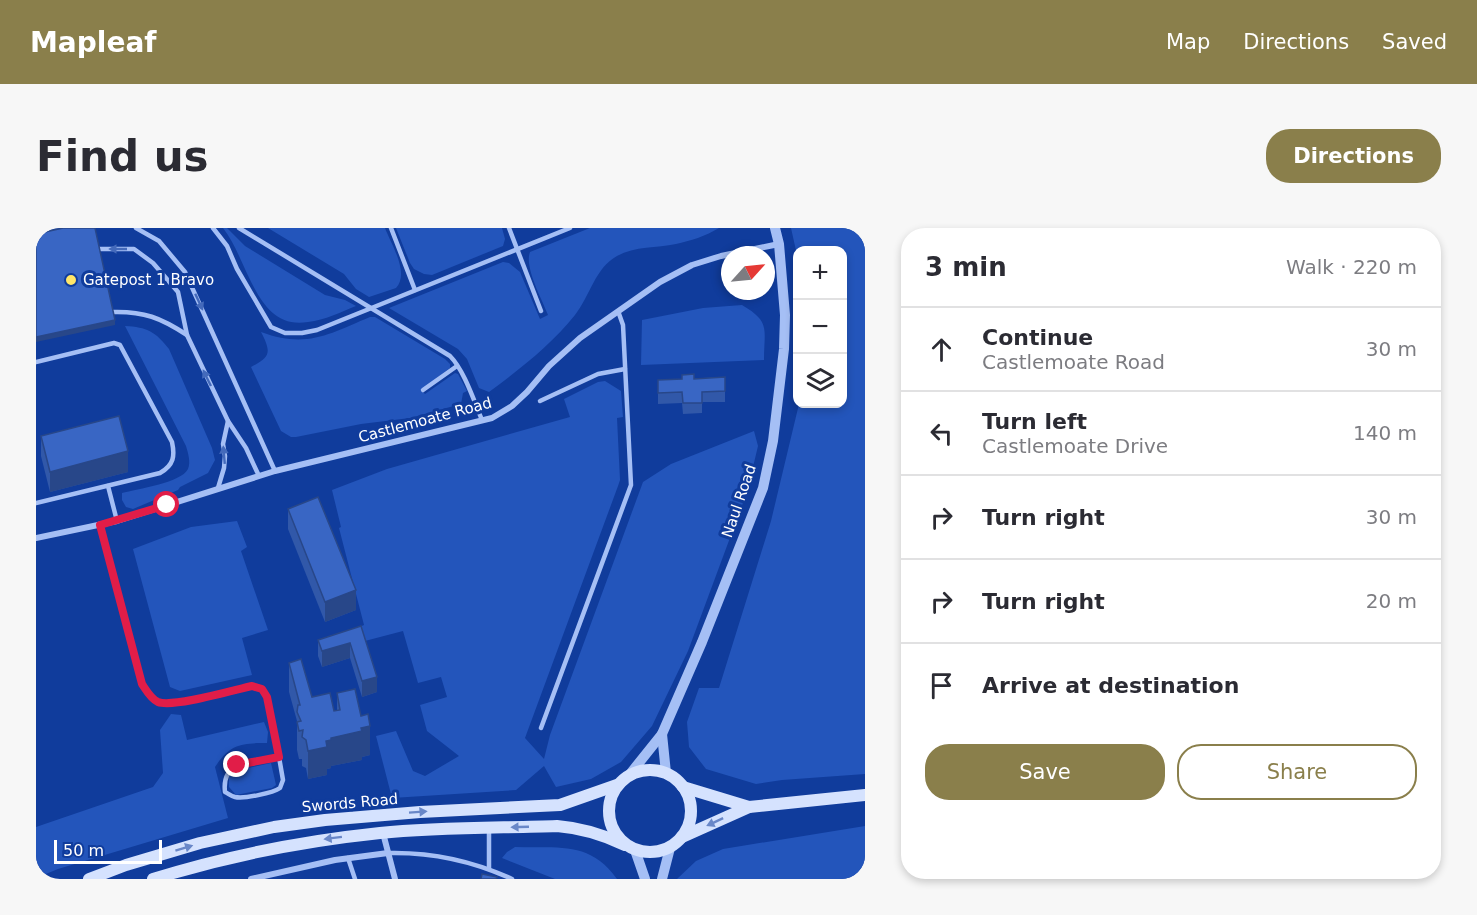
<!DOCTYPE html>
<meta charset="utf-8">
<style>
body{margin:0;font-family:"DejaVu Sans",sans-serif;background:#f7f7f7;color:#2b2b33}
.controls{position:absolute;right:18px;top:18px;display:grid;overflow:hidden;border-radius:12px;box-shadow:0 3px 9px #0003}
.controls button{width:54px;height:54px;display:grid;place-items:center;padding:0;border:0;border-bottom:2px solid #e1e1e2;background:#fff;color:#2b2b33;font:30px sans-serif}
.compass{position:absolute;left:685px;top:18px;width:54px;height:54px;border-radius:50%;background:#fff;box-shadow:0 3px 9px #0003;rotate:63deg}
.scale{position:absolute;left:18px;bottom:15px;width:108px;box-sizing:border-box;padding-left:6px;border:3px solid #fff;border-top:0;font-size:16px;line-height:21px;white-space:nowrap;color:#fff;-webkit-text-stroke:4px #103c9c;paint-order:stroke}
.stop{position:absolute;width:18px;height:18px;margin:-14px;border:4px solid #e11d48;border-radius:50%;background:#fff}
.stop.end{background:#e11d48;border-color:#fff;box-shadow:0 2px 6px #0008}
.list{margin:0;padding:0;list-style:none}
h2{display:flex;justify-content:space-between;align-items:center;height:78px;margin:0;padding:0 24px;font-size:26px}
h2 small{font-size:20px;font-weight:400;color:#7c7c81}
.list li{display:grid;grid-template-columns:39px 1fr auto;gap:18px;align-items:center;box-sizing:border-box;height:84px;padding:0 24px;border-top:2px solid #e1e1e2}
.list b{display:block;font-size:22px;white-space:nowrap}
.list p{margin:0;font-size:20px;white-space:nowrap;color:#7c7c81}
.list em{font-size:20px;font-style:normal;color:#7c7c81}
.actions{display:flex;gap:12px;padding:18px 24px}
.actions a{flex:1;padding:14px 0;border:2px solid #8a7f4b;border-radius:24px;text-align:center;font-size:21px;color:#8a7f4b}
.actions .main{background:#8a7f4b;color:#fff}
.icon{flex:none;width:33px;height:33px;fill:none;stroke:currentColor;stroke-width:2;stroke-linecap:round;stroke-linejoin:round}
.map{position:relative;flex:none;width:829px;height:651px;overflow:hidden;border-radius:24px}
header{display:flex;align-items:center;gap:36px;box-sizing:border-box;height:84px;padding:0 30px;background:#8a7f4b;color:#fff}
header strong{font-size:28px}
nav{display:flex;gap:33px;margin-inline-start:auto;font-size:21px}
.intro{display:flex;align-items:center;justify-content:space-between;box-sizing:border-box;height:144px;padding:0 36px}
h1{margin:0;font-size:42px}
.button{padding:15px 27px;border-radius:24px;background:#8a7f4b;color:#fff;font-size:21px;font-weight:700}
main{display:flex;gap:36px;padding:0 36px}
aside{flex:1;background:#fff;border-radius:24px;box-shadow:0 3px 9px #0003}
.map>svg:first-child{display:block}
.green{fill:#2355bb}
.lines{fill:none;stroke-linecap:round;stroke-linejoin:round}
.service{stroke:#a5bff5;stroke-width:4.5}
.minor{stroke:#a5bff5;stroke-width:6}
.tertiary{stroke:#a5bff5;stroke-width:10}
.secondary{stroke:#d5e2fe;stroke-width:12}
.wall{fill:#3158a9}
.shaded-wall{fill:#284789}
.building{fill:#3966c4;stroke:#284789;stroke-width:1.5}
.oneway{fill:#446abb}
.oneway2{fill:#6987c8}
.route{stroke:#e11d48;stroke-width:8}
.poi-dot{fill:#ffe669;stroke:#103c9c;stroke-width:2}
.labels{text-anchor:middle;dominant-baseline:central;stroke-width:6;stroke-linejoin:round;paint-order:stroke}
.poi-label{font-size:15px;fill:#fff;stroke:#103c9c;text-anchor:start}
.street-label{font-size:15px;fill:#fff;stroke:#103c9c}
</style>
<header>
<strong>Mapleaf</strong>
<nav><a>Map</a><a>Directions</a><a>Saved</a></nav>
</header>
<div class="intro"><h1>Find us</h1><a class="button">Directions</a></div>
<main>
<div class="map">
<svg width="829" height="651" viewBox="0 0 829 651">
<rect width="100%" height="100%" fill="#103c9c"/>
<!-- green -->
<g class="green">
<path d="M 187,0 L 191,0 L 209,18 L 289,67 L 309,72 L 320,78 C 305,84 289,92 272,94 C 220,103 213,33 187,0 Z"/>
<path d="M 232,0 L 349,0 C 355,16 374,45 360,60 L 333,69 L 320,61 L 308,46 Z"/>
<path d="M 360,0 L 466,0 L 469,11 L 467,18 L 396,47 L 388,46 L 378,41 L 374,35 Z"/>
<path d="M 554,0 L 683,0 C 670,8 654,13 640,16 C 621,20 599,18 581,28 C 559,40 554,68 539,87 C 515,117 484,141 453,164 L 443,160 L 431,131 L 422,121 L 353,80 L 467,34 L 473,35 L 484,44 L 504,91 L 512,87 C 506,71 488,39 494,24 Z"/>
<path d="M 755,0 L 829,0 L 829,546 L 746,552 L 720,556 L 670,541 L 653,519 L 651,494 L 663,460 L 683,460 L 735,293 L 763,176 L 806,176 L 806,22 L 762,22 L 761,27 Z"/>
<path d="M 706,77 C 735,94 728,101 728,132 L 605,137 L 606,92 L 667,80 Z"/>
<path d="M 334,89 L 339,89 L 409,131 L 414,136 L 414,140 L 385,162 L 389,166 L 419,145 L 422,146 L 431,163 L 427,165 L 425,176 L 374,190 L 325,196 L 260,209 L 255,209 L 245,203 L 215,139 C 234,129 236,125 225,104 C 271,121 293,106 334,89 Z"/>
<path d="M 89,98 C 111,99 120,104 133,121 L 176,220 L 179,232 L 172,245 L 144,259 L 142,262 L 97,281 L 90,279 L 86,272 L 86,265 C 101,261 145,255 152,241 C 155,234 152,225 150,218 Z"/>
<path d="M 569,153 L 585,163 L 587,189 L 581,190 L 584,252 L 582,258 L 489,510 L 508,531 L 514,507 L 607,254 L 635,236 L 718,203 L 722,218 L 711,264 L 652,423 L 616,498 L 585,534 L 555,551 L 520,559 L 508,538 L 480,562 L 356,570 L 340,508 L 360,503 L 377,543 L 389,548 L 423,528 L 391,503 L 384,477 L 411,469 L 405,449 L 382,455 L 367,403 L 325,414 L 321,400 L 328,397 L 303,300 L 305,299 L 296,262 L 351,241 L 534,189 L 528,171 L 562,154 Z"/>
<path d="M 201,293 L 211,319 L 205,323 L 232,402 L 206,410 L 216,447 L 144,463 L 134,459 L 97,321 L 155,299 Z"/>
<path d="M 135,486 L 145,487 L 151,512 L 228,494 L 232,504 L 231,515 C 205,515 194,516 179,539 L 192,590 L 22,641 L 0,650 L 0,599 L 117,559 L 127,545 L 124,502 Z"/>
<path d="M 235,535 L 240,557 L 236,560 L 200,567 L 193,559 L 193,548 L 203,542 Z"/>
<path d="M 829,598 L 829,651 L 641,651 L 660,633 L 687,621 Z"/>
<path d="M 479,619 C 521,621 553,612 581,651 L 519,651 L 466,630 L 471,624 Z"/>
</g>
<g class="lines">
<!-- service -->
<g class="service">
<path d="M 100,0 L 123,13 L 149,44 L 239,243"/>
<path d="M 177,0 L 191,18 L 201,41 L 235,99 L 249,105 L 266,105 L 281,102 L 534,0"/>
<path d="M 203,0 L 414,128 C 428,142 438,173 446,192"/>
<path d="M 355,0 L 379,62"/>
<path d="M 473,0 L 505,83"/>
<path d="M 62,21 L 98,21 L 117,35 L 142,64 L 151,107 L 192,193 L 210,220 L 223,248"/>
<path d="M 76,84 C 108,83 125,90 151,107"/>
<path d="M 0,134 L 78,115 L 84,117 L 136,214 C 139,228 138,237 124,245 L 0,275"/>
<path d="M 387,162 L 421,138"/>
<path d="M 504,173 L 562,146 L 589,141"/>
<path d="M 72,258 L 81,293"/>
<path d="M 182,260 L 188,240 L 189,228 L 187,216 L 192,193"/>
<path d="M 226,461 L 231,469 L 243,529 C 218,533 185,531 189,564 C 193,566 195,568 199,569 C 208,571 237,565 244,560 L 247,552 L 243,529"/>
<path d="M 505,500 L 595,257 L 587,97 L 582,83"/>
<path d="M 352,625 C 395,624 437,633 476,651"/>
<path d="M 312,630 L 319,651"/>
<path d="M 453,641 L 453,601"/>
</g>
<!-- minor -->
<g class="minor">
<path d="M 64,297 L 106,456 C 110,462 115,471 122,474 C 137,480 198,462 216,458 L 226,461"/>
<path d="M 0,310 L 81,293 L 239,243 L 456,190 L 476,178 L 491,164 L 513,138 L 544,110 L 624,54 L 656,37 L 685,28 L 743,16"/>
<path d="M 347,605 L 359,651"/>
<path d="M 215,651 L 299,632 L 352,625"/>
</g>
<!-- tertiary -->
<g class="tertiary">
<path d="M 626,506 L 630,545"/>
<path d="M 594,546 L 626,506 L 666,414 L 727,260 L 737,213 L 748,121 L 749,87 L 743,16 L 739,0"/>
<path d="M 599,622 L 609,651"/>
<path d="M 626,651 L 634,620"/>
</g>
<!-- secondary -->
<g class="secondary">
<circle cx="614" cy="583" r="41"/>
<path d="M 647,559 L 713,579"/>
<path d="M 646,609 L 713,579 L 829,567"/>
<path d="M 53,651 L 90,637 L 164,615 L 238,599 L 289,592 L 384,584 L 524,577 L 581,557"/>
<path d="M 117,651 C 191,628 267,613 344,605 C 402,599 463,600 521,598 C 546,600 566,606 589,617"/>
</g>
</g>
<!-- wall -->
<g class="wall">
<path d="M 689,149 L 689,174 L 666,174 L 666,185 L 647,186 L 646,175 L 622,176 L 622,152 Z"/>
<path d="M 5,208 L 92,244 L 14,264 L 5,228 Z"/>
<path d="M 252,281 L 320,382 L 289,394 L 252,301 Z"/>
<path d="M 325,398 L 341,464 L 326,469 L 314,430 L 286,439 L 282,428 L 282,412 Z"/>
<path d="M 253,435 L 276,469 L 298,483 L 301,483 L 301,465 L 334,527 L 326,529 L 326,532 L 295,538 L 295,540 L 291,541 L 291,547 L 272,551 L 270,540 L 266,538 L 266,531 L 263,531 L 261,522 L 261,493 L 253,464 Z"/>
</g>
<!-- shaded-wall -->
<g class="shaded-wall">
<path d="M 79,92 L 79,97 L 0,114 L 0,109 Z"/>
<path d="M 92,223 L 92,244 L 14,264 L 14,244 Z"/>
<path d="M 320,362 L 320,382 L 289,394 L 289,374 Z"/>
<path d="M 314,415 L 314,430 L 286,439 L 286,423 Z"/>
<path d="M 341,449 L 341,464 L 326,469 L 326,453 Z"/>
<path d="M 334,498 L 334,527 L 326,529 L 326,532 L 295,538 L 295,540 L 291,541 L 291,547 L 272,551 L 272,523 L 295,510 L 325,500 Z"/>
</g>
<!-- building -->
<g class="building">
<path d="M 27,0 L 59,0 L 79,92 L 0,109 L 0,6 Z"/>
<path d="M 658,146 L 658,151 L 689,149 L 689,163 L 666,164 L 666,175 L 647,175 L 646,164 L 622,165 L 622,152 L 646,151 L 646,147 Z"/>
<path d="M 83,188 L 92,223 L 14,244 L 5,208 Z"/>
<path d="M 282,269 L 320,362 L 289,374 L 252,281 Z"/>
<path d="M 325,398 L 341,449 L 326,453 L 314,415 L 286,423 L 282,412 Z"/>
<path d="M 265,431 L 276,469 L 294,465 L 298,483 L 304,482 L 301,465 L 319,461 L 325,488 L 332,486 L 334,498 L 325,500 L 326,503 L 295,510 L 295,512 L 290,513 L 291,519 L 272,523 L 270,512 L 266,509 L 267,502 L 263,503 L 261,494 L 265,493 L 261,484 L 262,477 L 264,477 L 253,435 Z"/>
<path d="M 446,646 L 461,649 L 460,651 L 445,651 Z"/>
</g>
<!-- one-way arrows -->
<defs><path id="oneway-solid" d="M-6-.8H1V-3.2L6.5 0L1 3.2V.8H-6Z" transform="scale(1.5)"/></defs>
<g class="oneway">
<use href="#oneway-solid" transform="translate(82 21) rotate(-180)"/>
<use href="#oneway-solid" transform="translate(163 74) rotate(65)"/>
<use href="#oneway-solid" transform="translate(171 150) rotate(-116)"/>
<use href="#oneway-solid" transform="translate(188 227) rotate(-95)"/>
</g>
<g class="oneway2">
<use href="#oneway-solid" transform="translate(382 584) rotate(-4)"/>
<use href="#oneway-solid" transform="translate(679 594) rotate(155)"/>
<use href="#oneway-solid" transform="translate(484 599) rotate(178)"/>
<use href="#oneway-solid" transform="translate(297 610) rotate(173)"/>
<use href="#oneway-solid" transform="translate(148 620) rotate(-17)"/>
</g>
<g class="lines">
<!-- route -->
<path class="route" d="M 131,277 L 64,297 L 106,456 C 110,462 115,471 122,474 C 137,480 198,462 216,458 L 226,461 L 231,469 L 243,529 L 201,537"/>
</g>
<!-- markers -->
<circle class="poi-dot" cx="35" cy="52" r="6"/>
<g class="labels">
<!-- poi labels -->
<g class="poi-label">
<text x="47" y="52">Gatepost 1 Bravo</text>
</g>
<!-- street labels -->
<g class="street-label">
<text transform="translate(389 192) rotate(-15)">Castlemoate Road</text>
<text transform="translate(703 273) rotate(-71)">Naul Road</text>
<text transform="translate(314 575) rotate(-5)">Swords Road</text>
</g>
</g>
</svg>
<div class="controls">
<button>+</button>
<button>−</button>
<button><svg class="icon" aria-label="layers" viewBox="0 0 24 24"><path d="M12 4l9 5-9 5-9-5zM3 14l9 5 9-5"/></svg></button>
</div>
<svg class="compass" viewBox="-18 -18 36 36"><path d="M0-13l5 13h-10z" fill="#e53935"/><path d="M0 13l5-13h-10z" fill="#7c7c81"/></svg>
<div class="scale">50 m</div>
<div class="stop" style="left:131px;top:277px"></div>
<div class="stop end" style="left:201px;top:537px"></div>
</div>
<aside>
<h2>3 min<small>Walk · 220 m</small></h2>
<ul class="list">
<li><svg class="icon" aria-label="ahead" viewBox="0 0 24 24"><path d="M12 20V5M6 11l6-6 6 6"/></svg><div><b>Continue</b><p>Castlemoate Road</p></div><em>30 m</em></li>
<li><svg class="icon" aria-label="left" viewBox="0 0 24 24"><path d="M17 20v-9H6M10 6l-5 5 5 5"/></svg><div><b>Turn left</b><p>Castlemoate Drive</p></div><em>140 m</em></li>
<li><svg class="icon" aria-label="right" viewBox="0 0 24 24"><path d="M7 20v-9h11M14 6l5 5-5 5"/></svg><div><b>Turn right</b></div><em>30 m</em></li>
<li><svg class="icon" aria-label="right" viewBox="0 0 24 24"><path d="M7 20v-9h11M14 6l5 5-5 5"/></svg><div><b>Turn right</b></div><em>20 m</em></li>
<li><svg class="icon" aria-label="arrive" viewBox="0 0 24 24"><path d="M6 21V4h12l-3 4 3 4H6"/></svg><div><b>Arrive at destination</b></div></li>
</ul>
<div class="actions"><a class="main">Save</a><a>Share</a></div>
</aside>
</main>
